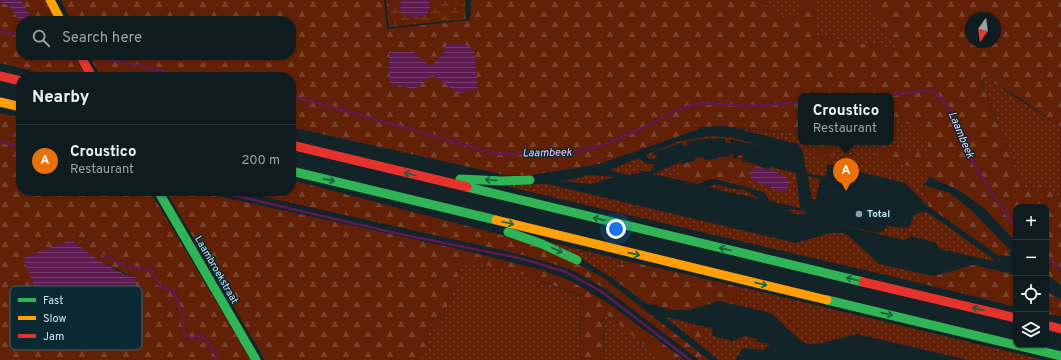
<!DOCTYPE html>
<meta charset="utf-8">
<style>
body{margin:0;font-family:Overpass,sans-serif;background:#1c282c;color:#f1f3f6}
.controls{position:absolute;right:12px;bottom:12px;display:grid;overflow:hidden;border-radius:8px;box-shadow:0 1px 3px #0004}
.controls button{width:36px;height:36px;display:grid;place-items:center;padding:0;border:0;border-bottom:1px solid #2e393d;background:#0e1b1f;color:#f1f3f6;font:20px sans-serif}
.compass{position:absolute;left:965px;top:12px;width:36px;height:36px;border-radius:50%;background:#0e1b1f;box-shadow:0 1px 3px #0004;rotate:194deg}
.you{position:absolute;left:616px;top:229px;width:14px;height:14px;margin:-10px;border:3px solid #fff;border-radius:50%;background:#1a73e8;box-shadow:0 0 0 6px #1a73e833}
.badge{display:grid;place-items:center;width:26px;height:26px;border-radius:50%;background:#8c9099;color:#fff;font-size:13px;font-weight:700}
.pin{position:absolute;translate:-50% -33px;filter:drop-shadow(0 1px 2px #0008)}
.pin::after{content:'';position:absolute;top:21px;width:14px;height:12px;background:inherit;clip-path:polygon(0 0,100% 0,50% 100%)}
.popup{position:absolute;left:798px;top:93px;width:96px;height:52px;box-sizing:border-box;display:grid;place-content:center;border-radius:8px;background:#0e1b1f;filter:drop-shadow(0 1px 3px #0005);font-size:13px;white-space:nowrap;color:#9ba1a4}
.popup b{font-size:15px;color:#f1f3f6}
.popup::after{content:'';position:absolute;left:50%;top:100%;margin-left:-8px;border:8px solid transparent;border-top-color:#0e1b1f}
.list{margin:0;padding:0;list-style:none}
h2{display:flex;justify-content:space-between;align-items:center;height:52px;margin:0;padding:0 16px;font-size:17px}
h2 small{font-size:13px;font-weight:400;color:#9ba1a4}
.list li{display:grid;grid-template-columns:26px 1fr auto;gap:12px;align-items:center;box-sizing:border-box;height:72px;padding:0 16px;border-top:1px solid #2e393d}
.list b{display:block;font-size:15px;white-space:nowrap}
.list p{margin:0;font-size:13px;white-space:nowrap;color:#9ba1a4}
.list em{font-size:13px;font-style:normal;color:#9ba1a4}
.icon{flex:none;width:22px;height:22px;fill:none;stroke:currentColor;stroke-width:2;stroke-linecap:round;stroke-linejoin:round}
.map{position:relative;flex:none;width:1061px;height:360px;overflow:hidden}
.search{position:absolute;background:#0e1b1f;box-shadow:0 1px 3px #0004;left:16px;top:16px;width:280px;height:44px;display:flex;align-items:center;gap:10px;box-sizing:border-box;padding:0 14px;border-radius:16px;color:#9ba1a4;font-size:15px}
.panel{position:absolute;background:#0e1b1f;box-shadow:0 1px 3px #0004;left:16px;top:72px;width:280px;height:124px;border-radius:16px}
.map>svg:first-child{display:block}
.grass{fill:url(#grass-dots)}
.forest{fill:url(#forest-firs);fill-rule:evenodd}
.wetland{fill:url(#wetland-marsh)}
.park{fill:url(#park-tufts)}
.water{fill:url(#water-rules)}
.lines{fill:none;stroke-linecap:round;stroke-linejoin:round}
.stream{stroke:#5f1a51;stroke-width:2.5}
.fast{stroke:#30b455;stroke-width:9}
.slow{stroke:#ff9f0a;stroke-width:9}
.jam{stroke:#e5322d;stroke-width:9}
.oneway{stroke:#196141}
.poi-dot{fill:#8da1a7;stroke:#092a33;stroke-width:1.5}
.labels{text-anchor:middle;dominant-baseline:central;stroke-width:3;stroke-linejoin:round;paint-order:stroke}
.poi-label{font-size:10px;font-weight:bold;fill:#cee4eb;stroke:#092a33;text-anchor:start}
.street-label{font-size:10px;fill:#cee4eb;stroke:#092a33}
.water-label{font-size:11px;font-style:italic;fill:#fbc5e9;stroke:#092a33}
.key{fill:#092a33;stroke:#44626a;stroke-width:1}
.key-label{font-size:11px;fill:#cee4eb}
</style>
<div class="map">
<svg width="1061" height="360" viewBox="0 0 1061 360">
<defs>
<pattern id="grass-dots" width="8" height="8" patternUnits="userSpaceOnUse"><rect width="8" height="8" fill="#622107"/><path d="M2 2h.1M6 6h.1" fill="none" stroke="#77412b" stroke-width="1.8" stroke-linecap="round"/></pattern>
<pattern id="forest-firs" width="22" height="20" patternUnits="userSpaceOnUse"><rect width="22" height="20" fill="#622107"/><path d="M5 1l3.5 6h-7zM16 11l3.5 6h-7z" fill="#77412b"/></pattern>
<pattern id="wetland-marsh" width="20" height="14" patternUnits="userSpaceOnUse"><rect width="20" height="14" fill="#622107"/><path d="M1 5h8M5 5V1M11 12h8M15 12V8" fill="none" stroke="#77412b"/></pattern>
<pattern id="park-tufts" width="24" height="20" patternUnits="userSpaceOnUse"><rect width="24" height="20" fill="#622107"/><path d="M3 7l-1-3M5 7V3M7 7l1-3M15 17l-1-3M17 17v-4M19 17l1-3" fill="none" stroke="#77412b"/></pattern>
<pattern id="water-rules" width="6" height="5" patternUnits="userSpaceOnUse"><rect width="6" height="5" fill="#5f1a51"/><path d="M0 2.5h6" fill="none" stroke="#753b6a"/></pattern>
</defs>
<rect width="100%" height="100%" fill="#132429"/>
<!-- grass -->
<g class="grass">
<path d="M 767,0 L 799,0 L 801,13 L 789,19 L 764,6 Z"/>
<path d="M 814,0 L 868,0 L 898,49 L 817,36 Z"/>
<path d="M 978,73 L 1061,127 L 1061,201 L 1042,184 L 1026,192 Z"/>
<path d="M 891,117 C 900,117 923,132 926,140 C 928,143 928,147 928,150 L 922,153 L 880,145 L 933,172 L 923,186 L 929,207 L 905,183 L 828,164 L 825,177 L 807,173 L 802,150 L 798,144 L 735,128 L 801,134 L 801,142 L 891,142 Z"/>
<path d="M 712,136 L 734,138 L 762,146 L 729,139 L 732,144 L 727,143 L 724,138 L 700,139 L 685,142 L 689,145 L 685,146 L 680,143 L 652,153 L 658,157 L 652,159 L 647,157 L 646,155 L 680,141 Z"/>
<path d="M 639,158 L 646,164 L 654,164 L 652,170 L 647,172 L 640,170 L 639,173 L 628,175 L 610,170 Z"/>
<path d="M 681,162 L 682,168 L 680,180 L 653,174 Z"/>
<path d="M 751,163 L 769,170 L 770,167 L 796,173 L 800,208 L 770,201 L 764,192 L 746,187 Z"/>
<path d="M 591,175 L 614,177 L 591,184 L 563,181 Z"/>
<path d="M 808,176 L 820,179 L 816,199 L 812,199 Z"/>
<path d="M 547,184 L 796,243 L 831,233 L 843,233 L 851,238 L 879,264 L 923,274 L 920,283 L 509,187 L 509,185 Z"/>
<path d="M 714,185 L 747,191 L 759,199 L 708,187 Z"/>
<path d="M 787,209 L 804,211 L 806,213 C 798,216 793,214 787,209 Z"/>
<path d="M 922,212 L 930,214 L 993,259 L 993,261 L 940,249 L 936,243 L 911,236 L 905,240 L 831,223 L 878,233 L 883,231 L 887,226 L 906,228 L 910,225 L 914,216 Z"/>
<path d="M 544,241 L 627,261 L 618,267 L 612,278 L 582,259 Z"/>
<path d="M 464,261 L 516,272 L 580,296 L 581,360 L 421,360 L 430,329 L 438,330 Z"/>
<path d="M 740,287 L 1044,360 L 968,360 L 857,334 L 817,344 L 807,344 L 801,341 L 771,313 L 737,305 Z"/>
<path d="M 604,313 L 664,360 L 605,360 Z"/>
<path d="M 665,317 L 710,328 L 713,330 L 712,336 L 733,341 L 745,336 L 757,339 L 757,342 L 770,344 L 763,350 L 748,348 L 742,349 L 735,360 L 719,360 Z"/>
</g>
<!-- forest -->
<g class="forest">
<path d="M 21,0 L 45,0 L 55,21 L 34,21 Z"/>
<path d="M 61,0 L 384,0 L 387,29 L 470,20 L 471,0 L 767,0 L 765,6 L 789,19 L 801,13 L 799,0 L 814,0 L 817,36 L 897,49 L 868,0 L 1061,0 L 1061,127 L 1018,97 L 978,74 L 1026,192 L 1042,184 L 1061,201 L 1061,285 L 1046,274 L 1046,207 L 1016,207 L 1016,242 L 984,208 L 959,190 L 930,177 L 932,172 L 876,158 L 880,145 L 922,153 L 928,150 C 928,147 928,143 926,140 C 922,132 900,117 891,117 L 891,96 L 801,96 L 801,134 L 723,126 L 700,127 L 699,129 L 599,164 L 531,175 L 505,175 L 291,127 L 291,77 L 101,77 L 89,55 L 291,55 L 291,21 L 71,21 ZM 971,18 L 995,18 L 995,42 L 971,42 Z"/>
<path d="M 0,2 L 10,6 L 21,23 L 21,55 L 74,55 L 86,77 L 58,77 L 0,63 Z"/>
<path d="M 0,113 L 21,118 L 21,191 L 150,191 L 251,360 L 0,360 ZM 72,240 L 97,260 L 137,278 L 131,302 L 97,306 L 86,296 L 42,305 Z"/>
<path d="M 731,154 L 733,154 L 733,158 L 737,159 L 738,155 L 743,156 L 742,161 L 751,163 L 746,187 L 715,179 L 710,179 L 698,184 L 680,180 L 681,164 L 695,161 L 695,158 L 703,157 L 705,160 L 717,159 L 717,157 L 727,157 Z"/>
<path d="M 291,180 L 532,243 L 563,256 L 602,277 L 709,360 L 699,360 L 606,289 L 570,269 L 523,255 L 238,191 L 291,191 Z"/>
<path d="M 923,185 L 950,193 L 973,212 L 1010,250 L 1010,256 L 998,255 L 929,207 Z"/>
<path d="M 166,191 L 195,191 L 458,249 L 542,270 L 573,282 L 609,304 L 685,360 L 664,360 L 604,313 L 605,360 L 581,360 L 580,295 L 516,272 L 464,261 L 438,330 L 430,330 L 421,360 L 265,360 Z"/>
<path d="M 627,261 L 740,287 L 737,305 L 719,301 L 688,310 L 672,310 L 646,303 L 612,278 L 618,267 Z"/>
<path d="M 973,265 L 1016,275 L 1016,307 L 920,283 L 923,274 L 935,276 Z"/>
<path d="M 1046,291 L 1061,300 L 1061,316 L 1046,314 Z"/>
<path d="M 691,326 L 704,329 L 702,341 L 689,333 Z"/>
</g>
<!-- wetland -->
<path class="wetland" d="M 386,0 L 465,0 L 466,19 L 389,27 Z"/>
<!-- park -->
<path class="park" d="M 816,142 L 836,143 L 833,160 L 813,157 Z"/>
<!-- water -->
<g class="water">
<path d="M 0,0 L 21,0 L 34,21 L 21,21 L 21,23 L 10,6 L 0,2 Z"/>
<path d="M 401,0 L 427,0 L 431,5 L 427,15 L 416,18 L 399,12 Z"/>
<path d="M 447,43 C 458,44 469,42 474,52 L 478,87 L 475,90 L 458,93 L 433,75 L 415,89 L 390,84 L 389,52 L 414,52 L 423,61 L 431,65 L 443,54 Z"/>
<path d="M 756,167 C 767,168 782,172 790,181 L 787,190 L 782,192 L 751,180 L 750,172 Z"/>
<path d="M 72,240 C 92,256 112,271 137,278 L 131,302 L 97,306 L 86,296 L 42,305 L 23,258 Z"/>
</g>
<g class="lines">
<!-- stream -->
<g class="stream">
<path d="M 0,31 L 12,34 L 21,35"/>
<path d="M 88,55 L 191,77"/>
<path d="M 880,96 L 932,90 L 948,106 L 974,165 L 1010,220 L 1016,226"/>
<path d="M 291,97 L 311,101 L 497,154 L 579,152 L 606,144 L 647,126 L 674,111 L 699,103 L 750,106 L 801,102"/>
<path d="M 0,142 L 21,147"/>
<path d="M 216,191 L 395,233 L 519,258 L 566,272 L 602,292 L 690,360"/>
<path d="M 104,255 L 128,267 L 151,269 L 160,287 L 174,291 L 182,314 L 183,333 L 192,339 L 201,335 L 207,341 L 219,360"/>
<path d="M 1046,255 L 1061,269"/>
</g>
<!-- fast -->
<g class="fast">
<path d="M 291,171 L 496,220"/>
<path d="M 460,179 L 501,181 L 530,180"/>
<path d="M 467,187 L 863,282"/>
<path d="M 158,191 L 256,360"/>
<path d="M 508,232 L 542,244 L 577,260"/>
<path d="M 827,300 L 1061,356"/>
</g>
<!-- slow -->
<g class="slow">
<path d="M 50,0 L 61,21"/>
<path d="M 0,102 L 21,107"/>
<path d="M 496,220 L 827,300"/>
</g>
<!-- jam -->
<g class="jam">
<path d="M 80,55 L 92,77"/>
<path d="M 0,76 L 21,81"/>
<path d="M 291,145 L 467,187"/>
<path d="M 863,282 L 1016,318"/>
<path d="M 1046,325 L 1061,329"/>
</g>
</g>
<!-- one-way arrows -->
<defs><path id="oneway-shaft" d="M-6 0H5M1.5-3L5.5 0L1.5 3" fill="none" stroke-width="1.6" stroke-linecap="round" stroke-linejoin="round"/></defs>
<g class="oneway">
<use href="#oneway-shaft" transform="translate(410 174) rotate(-166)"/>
<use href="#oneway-shaft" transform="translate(329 180) rotate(13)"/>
<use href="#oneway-shaft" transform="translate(491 180) rotate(-175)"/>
<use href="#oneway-shaft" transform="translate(599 219) rotate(-167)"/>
<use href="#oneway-shaft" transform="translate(508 223) rotate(13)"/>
<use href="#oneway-shaft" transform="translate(725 249) rotate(-167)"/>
<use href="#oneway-shaft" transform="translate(557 250) rotate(25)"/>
<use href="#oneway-shaft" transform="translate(634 254) rotate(13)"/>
<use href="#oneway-shaft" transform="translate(852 279) rotate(-167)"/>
<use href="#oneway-shaft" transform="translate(761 284) rotate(13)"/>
<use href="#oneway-shaft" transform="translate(978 309) rotate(-167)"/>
<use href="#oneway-shaft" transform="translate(887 314) rotate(13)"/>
</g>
<!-- markers -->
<circle class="poi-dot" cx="859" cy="214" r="4"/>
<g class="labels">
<!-- poi labels -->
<g class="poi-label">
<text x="867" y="214">Total</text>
</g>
<!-- street labels -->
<g class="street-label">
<text transform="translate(216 270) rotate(60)">Laambroekstraat</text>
</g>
<!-- water labels -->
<g class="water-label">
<text transform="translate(961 135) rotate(67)">Laambeek</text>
<text transform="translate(547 153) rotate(-1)">Laambeek</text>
</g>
</g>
<!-- legend -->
<rect x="10" y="286" width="132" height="64" rx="6" class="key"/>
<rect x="18" y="298" width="18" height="4" fill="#30b455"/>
<rect x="18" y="316" width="18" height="4" fill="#ff9f0a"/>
<rect x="18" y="334" width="18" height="4" fill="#e5322d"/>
<g class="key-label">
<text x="43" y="304">Fast</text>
<text x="43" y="322">Slow</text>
<text x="43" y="340">Jam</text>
</g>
</svg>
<div class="controls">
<button>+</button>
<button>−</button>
<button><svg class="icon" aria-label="locate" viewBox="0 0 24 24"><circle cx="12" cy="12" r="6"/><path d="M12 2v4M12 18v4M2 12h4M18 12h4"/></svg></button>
<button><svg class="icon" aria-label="layers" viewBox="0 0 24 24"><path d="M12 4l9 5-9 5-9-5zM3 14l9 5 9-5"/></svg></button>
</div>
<svg class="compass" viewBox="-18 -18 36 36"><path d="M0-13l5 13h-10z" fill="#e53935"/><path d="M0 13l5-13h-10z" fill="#9ba1a4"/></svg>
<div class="you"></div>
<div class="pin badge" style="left:846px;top:191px;background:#e8710a">A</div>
<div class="popup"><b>Croustico</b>Restaurant</div>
<div class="search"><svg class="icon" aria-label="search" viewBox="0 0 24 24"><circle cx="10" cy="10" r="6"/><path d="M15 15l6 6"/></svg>Search here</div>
<section class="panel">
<h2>Nearby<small></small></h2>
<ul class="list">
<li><span class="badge" style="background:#e8710a">A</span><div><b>Croustico</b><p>Restaurant</p></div><em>200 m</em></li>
</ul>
</section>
</div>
